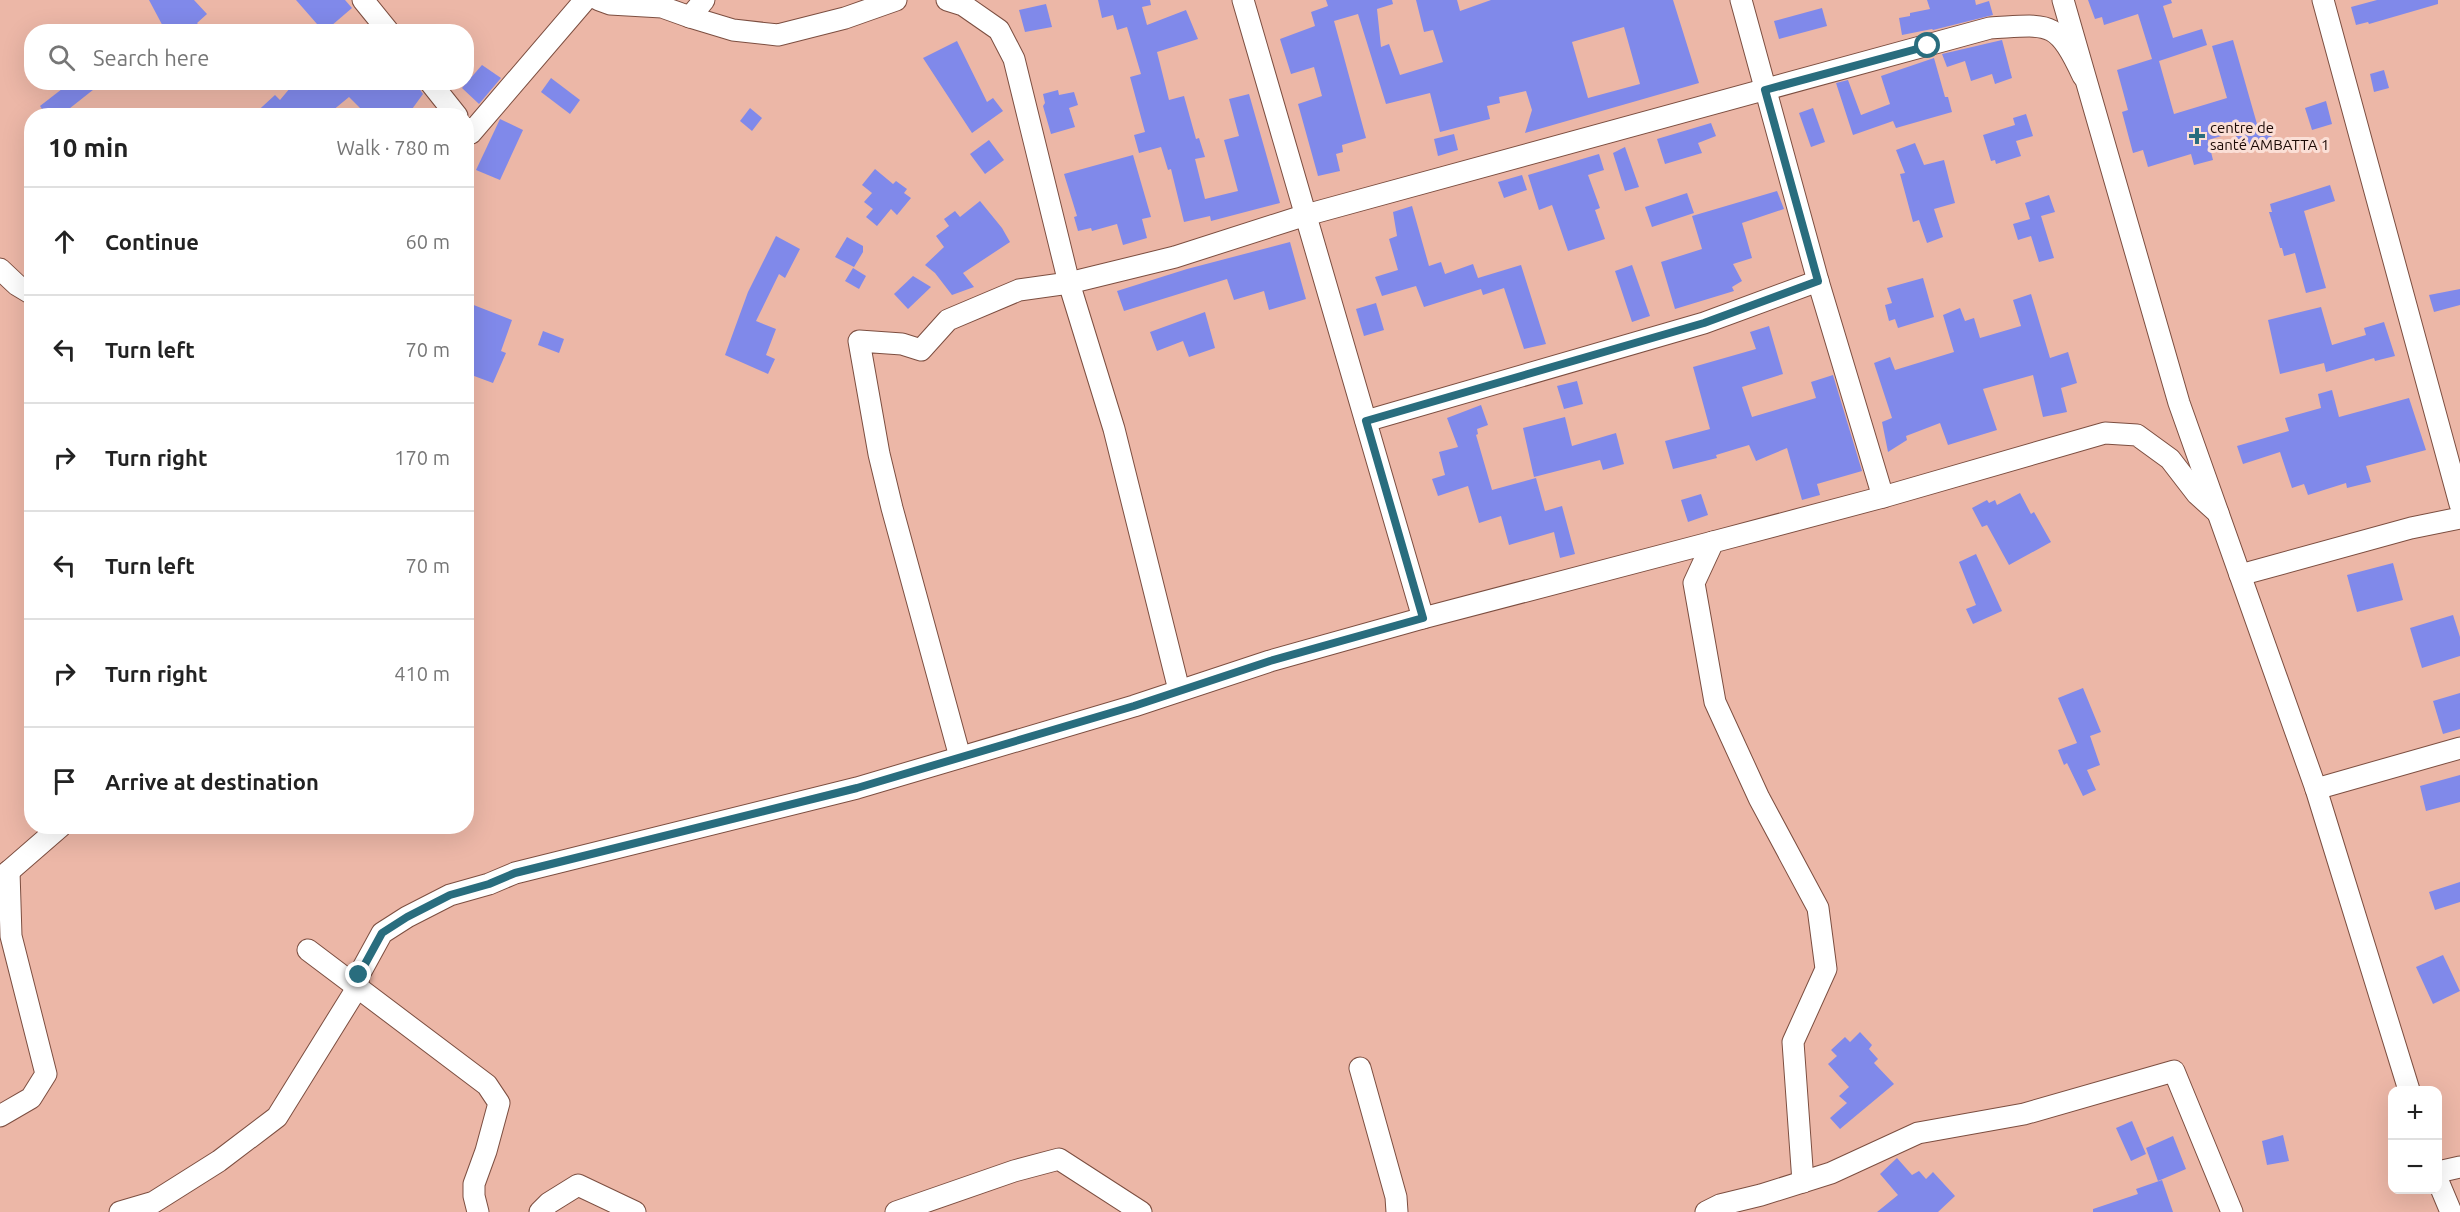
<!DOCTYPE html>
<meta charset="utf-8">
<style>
body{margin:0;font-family:Ubuntu,sans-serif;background:#f6f6f6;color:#222}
.controls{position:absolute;right:18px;bottom:18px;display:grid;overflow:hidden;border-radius:12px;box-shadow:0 6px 24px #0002}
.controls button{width:54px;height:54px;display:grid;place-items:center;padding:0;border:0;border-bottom:2px solid #e0e0e0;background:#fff;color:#222;font:30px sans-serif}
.stop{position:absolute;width:18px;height:18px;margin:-14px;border:4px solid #296d7e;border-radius:50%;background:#fff}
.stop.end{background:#296d7e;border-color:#fff;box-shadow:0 2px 6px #0008}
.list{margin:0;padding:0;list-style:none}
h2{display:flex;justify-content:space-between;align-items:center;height:78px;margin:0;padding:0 24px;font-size:26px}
h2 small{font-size:20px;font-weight:400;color:#767676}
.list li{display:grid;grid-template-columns:39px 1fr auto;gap:18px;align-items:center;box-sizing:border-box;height:108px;padding:0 24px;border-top:2px solid #e0e0e0}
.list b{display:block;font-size:22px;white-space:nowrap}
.list em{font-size:20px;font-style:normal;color:#767676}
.icon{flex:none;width:33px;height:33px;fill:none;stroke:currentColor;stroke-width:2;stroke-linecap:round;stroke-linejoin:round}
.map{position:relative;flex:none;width:2460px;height:1212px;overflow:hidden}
.search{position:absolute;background:#fff;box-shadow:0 6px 24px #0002;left:24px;top:24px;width:450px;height:66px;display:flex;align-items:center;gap:15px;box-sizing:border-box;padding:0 21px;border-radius:24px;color:#767676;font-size:22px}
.panel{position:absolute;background:#fff;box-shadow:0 6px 24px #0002;left:24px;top:108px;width:450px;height:726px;border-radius:24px}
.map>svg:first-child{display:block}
.building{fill:#8089ea;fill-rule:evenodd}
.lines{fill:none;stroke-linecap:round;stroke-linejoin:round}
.minor-casing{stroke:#7c4e40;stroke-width:23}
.minor{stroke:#fff;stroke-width:21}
.route{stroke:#296d7e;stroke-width:8}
.poi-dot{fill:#296d7e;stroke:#fbdfd6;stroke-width:2}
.labels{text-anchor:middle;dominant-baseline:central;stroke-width:6;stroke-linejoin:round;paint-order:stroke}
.poi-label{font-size:15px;fill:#1b0905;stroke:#fbdfd6;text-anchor:start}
</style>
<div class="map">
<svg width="2460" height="1212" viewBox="0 0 2460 1212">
<rect width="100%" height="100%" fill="#ecb7a7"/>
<!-- building -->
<g class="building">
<path d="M 149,0 L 194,0 L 207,14 L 197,23 L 205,32 L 166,32 Z"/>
<path d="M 296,0 L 345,0 L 352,8 L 324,32 Z"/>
<path d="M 1098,0 L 1150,0 L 1151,5 L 1142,7 L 1147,25 L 1186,10 L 1198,39 L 1157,52 L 1169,100 L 1184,96 L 1196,139 L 1199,138 L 1205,157 L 1195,159 L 1205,199 L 1238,191 L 1224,140 L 1239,136 L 1229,99 L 1249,94 L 1280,203 L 1211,221 L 1210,216 L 1184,222 L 1171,169 L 1168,170 L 1161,147 L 1139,153 L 1134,135 L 1145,132 L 1130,77 L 1141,74 L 1127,27 L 1117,30 L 1113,15 L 1102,18 Z"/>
<path d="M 1326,0 L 1392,0 L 1393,4 L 1377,9 L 1381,47 L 1389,44 L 1400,75 L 1443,62 L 1433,30 L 1424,32 L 1416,0 L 1457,0 L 1460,11 L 1491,0 L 1673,0 L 1699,83 L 1525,133 L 1532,110 L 1526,91 L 1499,97 L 1500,103 L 1487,106 L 1490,119 L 1440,132 L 1430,93 L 1386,104 L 1358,14 L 1334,21 L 1366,138 L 1342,145 L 1343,152 L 1336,154 L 1340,171 L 1318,176 L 1298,104 L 1322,96 L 1314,67 L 1291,74 L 1280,39 L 1315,26 L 1311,12 L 1328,6 ZM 1624,27 L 1640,84 L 1588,98 L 1572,42 Z"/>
<path d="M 1927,0 L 1975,0 L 1976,5 L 1989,1 L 1993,15 L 1933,30 L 1932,29 L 1902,35 L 1899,18 L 1910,16 L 1910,13 L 1930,9 Z"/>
<path d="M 2088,0 L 2171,0 L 2172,3 L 2163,6 L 2173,38 L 2202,29 L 2207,45 L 2159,61 L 2174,114 L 2227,98 L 2212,46 L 2233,40 L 2259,131 L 2269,128 L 2273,142 L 2240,151 L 2235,132 L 2208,140 L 2213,160 L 2194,165 L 2191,154 L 2148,167 L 2143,150 L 2133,153 L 2122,112 L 2128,110 L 2117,70 L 2152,59 L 2138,14 L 2104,25 L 2102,17 L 2095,19 Z"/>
<path d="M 2377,0 L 2438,0 L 2438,4 L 2369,24 L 2368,22 L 2356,25 L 2351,7 Z"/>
<path d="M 1046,4 L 1052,27 L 1025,32 L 1019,10 Z"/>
<path d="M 1822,8 L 1827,26 L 1779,39 L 1774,21 Z"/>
<path d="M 2002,40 L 2012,78 L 1995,84 L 1992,74 L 1971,81 L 1965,61 L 1947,67 L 1942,54 Z"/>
<path d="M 957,41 L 987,102 L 993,98 L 1003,111 L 972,133 L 923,58 Z"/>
<path d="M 1934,58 L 1945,97 L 1948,97 L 1952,112 L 1896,128 L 1893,121 L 1853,135 L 1836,83 L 1848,80 L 1861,115 L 1890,104 L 1881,76 Z"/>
<path d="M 482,65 L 501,78 L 479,104 L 462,88 Z"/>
<path d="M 2384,70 L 2389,88 L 2374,92 L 2370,74 Z"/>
<path d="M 551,78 L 580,100 L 570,114 L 541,92 Z"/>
<path d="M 71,82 L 103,82 L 60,116 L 47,116 L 40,106 Z"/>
<path d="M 295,82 L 415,82 L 423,94 L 407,116 L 368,116 L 349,97 L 326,116 L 252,116 L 275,95 L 280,100 Z"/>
<path d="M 1058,90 L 1059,95 L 1074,92 L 1078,105 L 1069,108 L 1075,127 L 1051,134 L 1043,106 L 1045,103 L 1043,94 Z"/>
<path d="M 2326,101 L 2332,124 L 2312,130 L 2305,108 Z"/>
<path d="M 750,108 L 762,118 L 752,131 L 740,121 Z"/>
<path d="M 1813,108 L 1825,142 L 1811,147 L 1799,113 Z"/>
<path d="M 2026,114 L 2033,136 L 2016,141 L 2021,156 L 1996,164 L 1995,160 L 1991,161 L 1983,135 L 2015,125 L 2013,118 Z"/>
<path d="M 500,119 L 523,130 L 500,180 L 476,170 Z"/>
<path d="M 1711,123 L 1716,136 L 1698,143 L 1702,153 L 1665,164 L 1657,139 Z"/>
<path d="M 1454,134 L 1458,150 L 1438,156 L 1434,139 Z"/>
<path d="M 989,140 L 1004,160 L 985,174 L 970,154 Z"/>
<path d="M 1915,143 L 1924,165 L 1944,160 L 1955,203 L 1934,209 L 1943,237 L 1927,243 L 1919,220 L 1913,222 L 1900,174 L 1905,173 L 1896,150 Z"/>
<path d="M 1625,147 L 1639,187 L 1625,191 L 1613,153 Z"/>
<path d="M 1599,154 L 1604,170 L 1588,175 L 1600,208 L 1595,210 L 1605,239 L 1568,251 L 1552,205 L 1539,210 L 1528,175 Z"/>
<path d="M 1133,155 L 1151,217 L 1142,219 L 1147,238 L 1123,245 L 1117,224 L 1092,231 L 1091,228 L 1078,231 L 1074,217 L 1077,216 L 1064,174 Z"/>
<path d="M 875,169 L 893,184 L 896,181 L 907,189 L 904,193 L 911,198 L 897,215 L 891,209 L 877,226 L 866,217 L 873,209 L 864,202 L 872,193 L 862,185 Z"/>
<path d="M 1522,175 L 1527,190 L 1504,198 L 1498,182 Z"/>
<path d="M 2330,185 L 2335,201 L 2304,211 L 2326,288 L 2306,293 L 2295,253 L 2284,256 L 2282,248 L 2280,248 L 2269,212 L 2272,212 L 2270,204 Z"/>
<path d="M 1777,191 L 1784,209 L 1742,223 L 1752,258 L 1733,264 L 1742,281 L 1732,287 L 1734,291 L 1675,309 L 1661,262 L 1702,249 L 1692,216 Z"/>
<path d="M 1687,193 L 1694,213 L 1652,227 L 1645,207 Z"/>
<path d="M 2049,195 L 2055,212 L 2041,216 L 2054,258 L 2039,262 L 2031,236 L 2018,240 L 2013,224 L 2030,219 L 2025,203 Z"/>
<path d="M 980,201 L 1002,228 L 1010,242 L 963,273 L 974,287 L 952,295 L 935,273 L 925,265 L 944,247 L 936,236 L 949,226 L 944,219 L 955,211 L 960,217 Z"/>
<path d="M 1412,206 L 1429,266 L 1441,262 L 1445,274 L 1473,264 L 1478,278 L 1521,265 L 1546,344 L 1524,349 L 1504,288 L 1483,295 L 1481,289 L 1424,307 L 1416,286 L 1382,296 L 1375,277 L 1398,270 L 1389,239 L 1397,236 L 1393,212 Z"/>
<path d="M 776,236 L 800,249 L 785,278 L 779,274 L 756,321 L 776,329 L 766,355 L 775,359 L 768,374 L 725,355 L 748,292 Z"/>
<path d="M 847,237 L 863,246 L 863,252 L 854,267 L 835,257 Z"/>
<path d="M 1290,242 L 1306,299 L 1269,310 L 1264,291 L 1234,300 L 1227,279 L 1124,311 L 1117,291 L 1187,269 Z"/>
<path d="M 1632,265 L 1650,316 L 1632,322 L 1615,271 Z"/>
<path d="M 853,268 L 866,276 L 859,289 L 845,281 Z"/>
<path d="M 913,276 L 931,287 L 908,309 L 894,294 Z"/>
<path d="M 1923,278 L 1934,317 L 1898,328 L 1895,319 L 1889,321 L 1885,305 L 1892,303 L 1887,288 Z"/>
<path d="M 2460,289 L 2460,305 L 2434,312 L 2429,295 Z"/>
<path d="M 2031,294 L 2050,358 L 2068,352 L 2077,383 L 2061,388 L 2067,412 L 2043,417 L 2033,375 L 1983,389 L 1997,430 L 1948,445 L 1940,423 L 1906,436 L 1907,440 L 1888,452 L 1882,422 L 1892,418 L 1874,363 L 1890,357 L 1895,370 L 1954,352 L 1943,315 L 1960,308 L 1965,321 L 1974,318 L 1980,338 L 2021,326 L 2013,300 Z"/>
<path d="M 466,302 L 512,320 L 501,351 L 506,353 L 493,383 L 466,373 Z"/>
<path d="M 1376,303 L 1384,330 L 1364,336 L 1356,309 Z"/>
<path d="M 2321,307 L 2332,345 L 2366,335 L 2364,328 L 2384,322 L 2395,356 L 2375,361 L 2374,358 L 2326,372 L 2324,363 L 2280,374 L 2268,320 Z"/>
<path d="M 1205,312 L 1215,348 L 1189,357 L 1183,341 L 1157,351 L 1150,332 Z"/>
<path d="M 1769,326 L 1783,374 L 1742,387 L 1752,417 L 1816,398 L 1811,382 L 1833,375 L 1862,471 L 1817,484 L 1820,495 L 1802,500 L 1787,448 L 1756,461 L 1749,445 L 1716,455 L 1717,458 L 1673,469 L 1665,441 L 1710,429 L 1693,367 L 1756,349 L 1750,332 Z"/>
<path d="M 543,331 L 564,339 L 559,353 L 538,345 Z"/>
<path d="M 1577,381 L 1583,404 L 1564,409 L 1557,386 Z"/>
<path d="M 2332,390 L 2339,417 L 2409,398 L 2426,450 L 2366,466 L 2371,482 L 2347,488 L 2346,483 L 2308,495 L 2304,484 L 2292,488 L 2280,452 L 2243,464 L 2237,446 L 2289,431 L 2285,418 L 2321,408 L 2318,394 Z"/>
<path d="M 1481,405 L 1488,425 L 1477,429 L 1478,434 L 1476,435 L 1492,490 L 1536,478 L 1545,511 L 1562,506 L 1575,554 L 1560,558 L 1554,532 L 1509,545 L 1501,516 L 1479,523 L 1468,486 L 1438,496 L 1432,479 L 1445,475 L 1439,452 L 1458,447 L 1447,418 Z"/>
<path d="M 1565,417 L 1572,446 L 1616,433 L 1624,464 L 1603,470 L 1600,460 L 1534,477 L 1523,428 Z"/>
<path d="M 2020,493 L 2031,514 L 2034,512 L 2051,542 L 2009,565 L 1987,525 L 1982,527 L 1972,508 L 1987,500 L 1989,503 L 1995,500 L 1997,505 Z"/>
<path d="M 1701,494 L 1708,515 L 1688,522 L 1681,500 Z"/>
<path d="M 1976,554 L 2002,611 L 1973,624 L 1966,609 L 1976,605 L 1959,562 Z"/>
<path d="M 2393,563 L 2403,600 L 2357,612 L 2347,575 Z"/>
<path d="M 2453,615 L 2460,637 L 2460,656 L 2422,668 L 2410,628 Z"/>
<path d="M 2083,688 L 2101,732 L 2090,736 L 2100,765 L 2087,770 L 2096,790 L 2083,796 L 2067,763 L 2064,765 L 2058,750 L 2077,743 L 2058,698 Z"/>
<path d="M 2460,693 L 2460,729 L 2443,734 L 2433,701 Z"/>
<path d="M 2460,775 L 2460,802 L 2426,811 L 2420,786 Z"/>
<path d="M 2460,882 L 2460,902 L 2435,910 L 2429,892 Z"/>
<path d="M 2443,955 L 2460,991 L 2433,1004 L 2416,967 Z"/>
<path d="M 1860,1032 L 1872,1045 L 1869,1049 L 1878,1059 L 1874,1063 L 1894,1084 L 1840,1129 L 1830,1118 L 1847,1103 L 1839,1096 L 1849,1087 L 1828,1064 L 1837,1056 L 1831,1050 L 1845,1037 L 1850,1042 Z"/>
<path d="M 2132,1121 L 2146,1154 L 2131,1161 L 2116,1128 Z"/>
<path d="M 2283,1135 L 2289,1161 L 2267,1165 L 2262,1141 Z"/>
<path d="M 2173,1136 L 2186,1169 L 2158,1181 L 2146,1148 Z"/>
<path d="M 1897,1158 L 1912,1175 L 1919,1171 L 1926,1179 L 1933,1172 L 1955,1196 L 1938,1212 L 1877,1212 L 1898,1195 L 1880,1174 Z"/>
<path d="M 2162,1180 L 2173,1212 L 2093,1212 L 2093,1209 L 2138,1194 L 2136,1189 Z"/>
</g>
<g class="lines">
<!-- minor casing -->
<g class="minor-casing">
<g id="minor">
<path d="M 363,0 L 389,32"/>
<path d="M 599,0 L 610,4 L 662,7 L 690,17"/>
<path d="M 704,0 L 690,17 L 733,30 L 778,35 L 845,18 L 896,0"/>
<path d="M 947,0 L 963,5 L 999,30 L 1014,59 L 1069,283 L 1114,429 L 1179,690"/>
<path d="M 1243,0 L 1423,618"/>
<path d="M 1741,0 L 1818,281 L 1883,497"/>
<path d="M 2063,0 L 2179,403 L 2316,789 L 2409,1090"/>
<path d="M 2323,0 L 2460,504"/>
<path d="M 430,82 L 457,116"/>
<path d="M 466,128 L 471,133 L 585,0"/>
<path d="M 0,269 L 17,285 L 32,294"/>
<path d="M 1366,421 L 1704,323 L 1818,281"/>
<path d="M 2240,575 L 2411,528 L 2460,518"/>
<path d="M 960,757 L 892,508 L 879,454 L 859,341 L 902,344 L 921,350 L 948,320 L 1019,290 L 1069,283 L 1175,257 L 1306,215 L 1990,28 C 2049,25 2056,18 2083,76"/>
<path d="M 2316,789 L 2460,748"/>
<path d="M 0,879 L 61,826"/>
<path d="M 308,950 L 487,1085 L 499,1103 L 486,1151 L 474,1184 L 474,1196 L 478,1212"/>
<path d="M 1360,1068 L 1396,1197 L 1397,1212"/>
<path d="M 0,1116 L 31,1098 L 46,1074 L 11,936 L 9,871"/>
<path d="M 2438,1172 L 2460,1167"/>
<path d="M 2438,1181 L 2451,1212"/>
<path d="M 1803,1182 L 1793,1042 L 1826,969 L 1818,908 L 1759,798 L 1715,702 L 1694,583 L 1713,542 L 1883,497 L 2105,433 L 2137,435 L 2170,459 L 2197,494 L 2218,513"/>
<path d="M 120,1212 L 154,1202 L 219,1161 L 277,1117 L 357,988 L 359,975 L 382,933 L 407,917 L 450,895 L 489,884 L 515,873 L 857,788 L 1134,706 L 1270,661 L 1423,618 L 1713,542"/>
<path d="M 540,1212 L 549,1203 L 578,1185 L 635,1212"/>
<path d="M 896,1212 L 1014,1171 L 1059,1159 L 1141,1212"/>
<path d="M 1706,1212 L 1720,1205 L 1761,1195 L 1831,1173 L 1918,1133 L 2024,1114 L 2174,1071 L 2232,1212"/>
</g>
</g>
<!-- minor -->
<use href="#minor" class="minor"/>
</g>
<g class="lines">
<!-- route -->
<path class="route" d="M 359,975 L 382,933 L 407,917 L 450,895 L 489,884 L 515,873 L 857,788 L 1134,706 L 1270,661 L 1423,618 L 1366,421 L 1704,323 L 1818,281 L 1765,90 L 1928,46"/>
</g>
<!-- markers -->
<path class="poi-dot" d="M2194 127h6v6h6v6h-6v6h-6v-6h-6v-6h6z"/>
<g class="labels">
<!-- poi labels -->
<g class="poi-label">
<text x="2210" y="127">centre de<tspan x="2210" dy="17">santé AMBATTA 1</tspan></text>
</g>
</g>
</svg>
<div class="controls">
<button>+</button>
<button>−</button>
</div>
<div class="stop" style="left:1928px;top:46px"></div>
<div class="stop end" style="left:359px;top:975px"></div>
<div class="search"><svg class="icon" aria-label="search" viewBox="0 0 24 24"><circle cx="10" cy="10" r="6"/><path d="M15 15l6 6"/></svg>Search here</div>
<section class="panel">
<h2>10 min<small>Walk · 780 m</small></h2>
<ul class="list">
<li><svg class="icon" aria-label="ahead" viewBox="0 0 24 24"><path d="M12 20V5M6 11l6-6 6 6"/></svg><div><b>Continue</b></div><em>60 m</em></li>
<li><svg class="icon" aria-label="left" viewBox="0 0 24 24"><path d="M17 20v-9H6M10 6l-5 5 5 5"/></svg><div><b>Turn left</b></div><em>70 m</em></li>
<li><svg class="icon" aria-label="right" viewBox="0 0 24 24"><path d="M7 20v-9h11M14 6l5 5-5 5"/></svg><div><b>Turn right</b></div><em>170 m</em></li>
<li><svg class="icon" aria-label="left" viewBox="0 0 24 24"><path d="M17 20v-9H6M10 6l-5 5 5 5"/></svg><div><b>Turn left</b></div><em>70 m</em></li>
<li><svg class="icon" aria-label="right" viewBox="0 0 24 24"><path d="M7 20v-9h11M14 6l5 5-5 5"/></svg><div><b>Turn right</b></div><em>410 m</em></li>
<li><svg class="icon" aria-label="arrive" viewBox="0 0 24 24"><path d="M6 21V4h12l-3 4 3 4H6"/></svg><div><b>Arrive at destination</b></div></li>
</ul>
</section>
</div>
